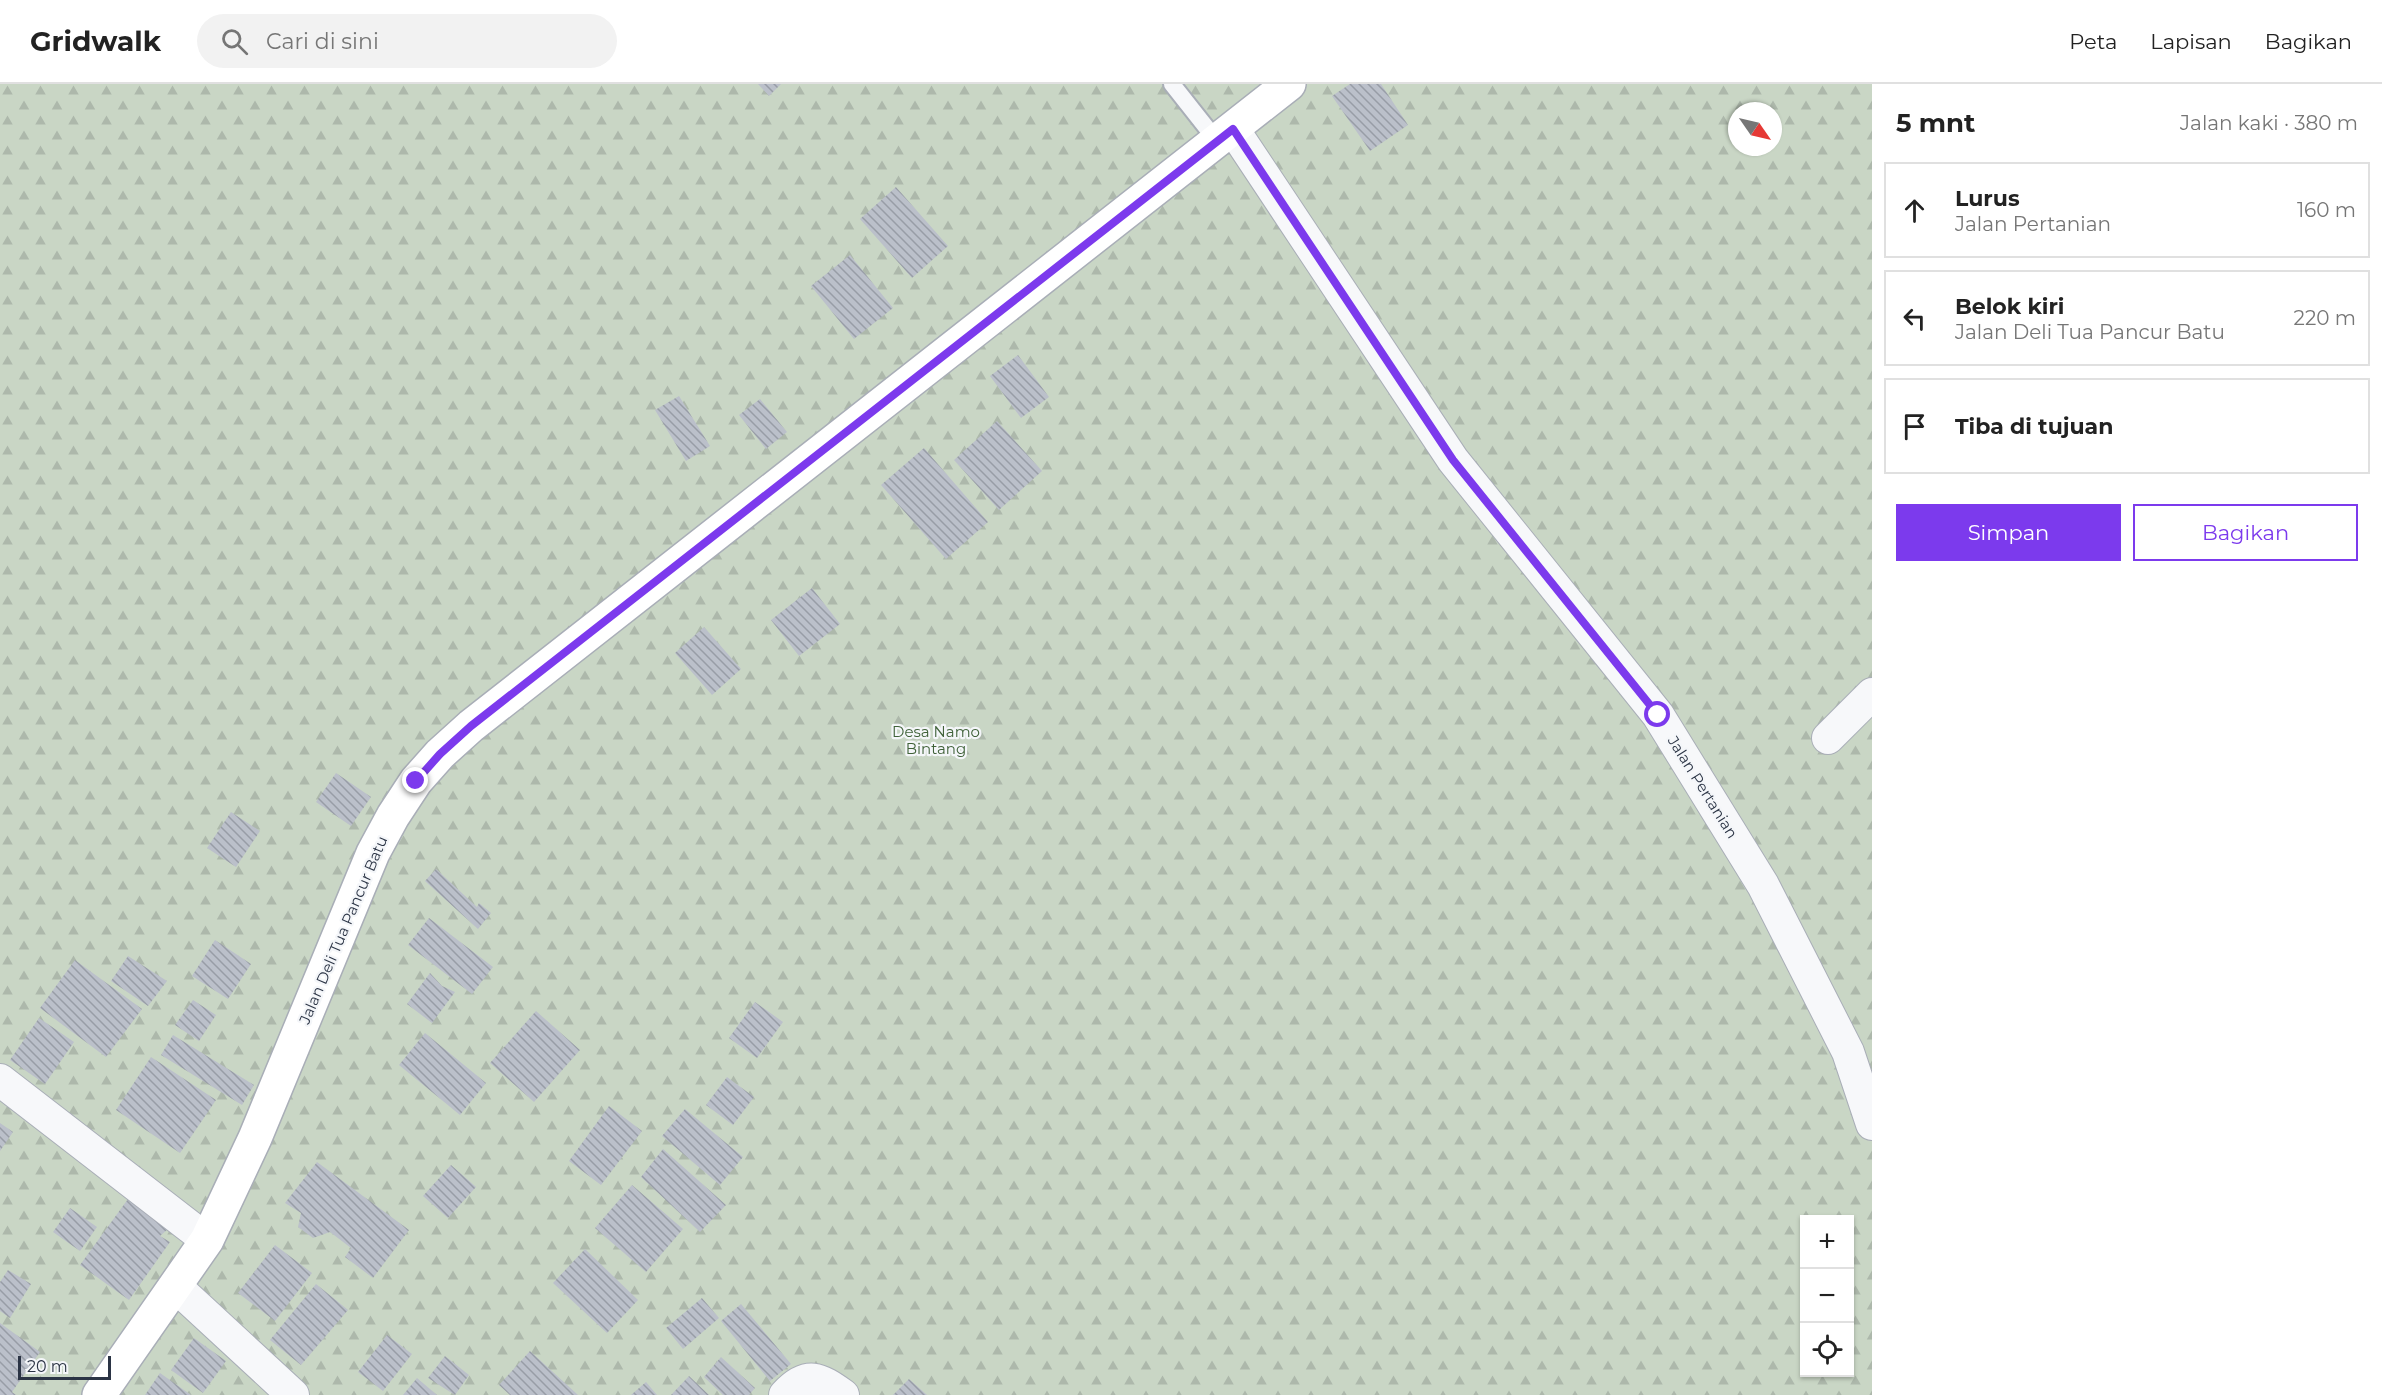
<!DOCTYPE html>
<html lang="id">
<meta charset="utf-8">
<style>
body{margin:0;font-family:Montserrat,sans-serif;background:#f2f2f2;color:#222}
.controls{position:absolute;right:18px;bottom:18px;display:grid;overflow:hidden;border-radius:0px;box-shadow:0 2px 4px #0004}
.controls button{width:54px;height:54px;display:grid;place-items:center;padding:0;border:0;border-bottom:2px solid #e0e0e0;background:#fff;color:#222;font:30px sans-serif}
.compass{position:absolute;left:1728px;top:18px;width:54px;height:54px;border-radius:50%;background:#fff;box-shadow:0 2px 4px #0004;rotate:124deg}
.scale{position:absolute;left:18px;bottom:15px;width:93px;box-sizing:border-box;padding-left:6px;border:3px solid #2b3445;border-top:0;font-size:16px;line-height:21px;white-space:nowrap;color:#2b3445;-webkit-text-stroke:4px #f4f6f9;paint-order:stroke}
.stop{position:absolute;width:18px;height:18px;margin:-14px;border:4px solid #7c3aed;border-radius:50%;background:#fff}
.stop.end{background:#7c3aed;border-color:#fff;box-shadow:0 2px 6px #0008}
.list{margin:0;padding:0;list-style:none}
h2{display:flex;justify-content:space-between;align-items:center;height:78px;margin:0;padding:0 24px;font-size:26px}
h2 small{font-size:20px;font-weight:400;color:#767676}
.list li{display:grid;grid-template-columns:39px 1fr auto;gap:18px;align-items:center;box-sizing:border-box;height:96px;margin:0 12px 12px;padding:0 12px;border:2px solid #e0e0e0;border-radius:0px}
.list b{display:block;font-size:22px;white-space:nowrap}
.list p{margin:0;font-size:20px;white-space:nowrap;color:#767676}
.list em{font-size:20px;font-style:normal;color:#767676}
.actions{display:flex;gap:12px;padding:18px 24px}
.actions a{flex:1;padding:14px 0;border:2px solid #7c3aed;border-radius:0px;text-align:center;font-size:21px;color:#7c3aed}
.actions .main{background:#7c3aed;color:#fff}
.icon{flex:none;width:33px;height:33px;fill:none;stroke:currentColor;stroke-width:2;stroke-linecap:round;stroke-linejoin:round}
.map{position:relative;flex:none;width:1872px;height:1311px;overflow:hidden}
header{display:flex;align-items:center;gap:36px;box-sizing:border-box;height:84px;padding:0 30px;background:#fff;border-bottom:2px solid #e0e0e0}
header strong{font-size:28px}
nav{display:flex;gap:33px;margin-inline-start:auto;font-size:21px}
.search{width:420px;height:54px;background:#f2f2f2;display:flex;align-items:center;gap:15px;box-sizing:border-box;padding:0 21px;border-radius:33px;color:#767676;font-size:22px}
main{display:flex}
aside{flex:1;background:#fff}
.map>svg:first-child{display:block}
.forest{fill:url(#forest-firs);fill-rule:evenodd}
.building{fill:url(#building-back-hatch)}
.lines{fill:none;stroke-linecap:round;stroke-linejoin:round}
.lane-casing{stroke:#a9aeb7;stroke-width:20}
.street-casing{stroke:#a9aeb7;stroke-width:34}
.secondary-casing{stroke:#a9aeb7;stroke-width:36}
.lane{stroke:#f7f8fa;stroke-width:16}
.street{stroke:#f7f8fa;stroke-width:32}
.secondary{stroke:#fff;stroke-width:33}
.route{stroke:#7c3aed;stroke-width:8}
.labels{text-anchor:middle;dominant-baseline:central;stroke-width:4.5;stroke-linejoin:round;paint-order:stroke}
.park-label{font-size:15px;fill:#3f6138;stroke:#f4f6f9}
.street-label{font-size:15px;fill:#2b3445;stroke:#f4f6f9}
</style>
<header>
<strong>Gridwalk</strong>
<div class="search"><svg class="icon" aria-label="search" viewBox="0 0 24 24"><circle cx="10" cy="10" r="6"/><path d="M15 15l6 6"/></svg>Cari di sini</div>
<nav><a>Peta</a><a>Lapisan</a><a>Bagikan</a></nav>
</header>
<main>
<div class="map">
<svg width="1872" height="1311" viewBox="0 0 1872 1311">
<defs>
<pattern id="forest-firs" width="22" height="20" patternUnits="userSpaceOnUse" patternTransform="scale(1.5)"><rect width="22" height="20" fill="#c9d6c5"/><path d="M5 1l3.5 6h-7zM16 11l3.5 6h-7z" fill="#adb8ab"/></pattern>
<pattern id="building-back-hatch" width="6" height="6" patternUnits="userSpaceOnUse" patternTransform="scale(1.5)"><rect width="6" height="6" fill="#bbc0ca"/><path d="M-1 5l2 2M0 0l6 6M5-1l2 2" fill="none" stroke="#989da6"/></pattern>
</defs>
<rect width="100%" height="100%" fill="#e4e7ec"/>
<!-- forest -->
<path class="forest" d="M 0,0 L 1872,0 L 1872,1311 L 0,1311 ZM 1737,27 L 1773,27 L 1773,63 L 1737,63 ZM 1804,1136 L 1850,1136 L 1850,1288 L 1804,1288 Z"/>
<!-- building -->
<g class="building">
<path d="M 758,0 L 781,0 L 769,12 Z"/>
<path d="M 1350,0 L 1381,0 L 1408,41 L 1370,67 L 1332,12 Z"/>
<path d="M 896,103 L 948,162 L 912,194 L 860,135 Z"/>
<path d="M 850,171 L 893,224 L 854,255 L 811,202 Z"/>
<path d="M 1018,271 L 1049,313 L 1021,334 L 990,292 Z"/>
<path d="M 679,312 L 710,362 L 686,377 L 655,326 Z"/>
<path d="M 760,315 L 787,348 L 766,365 L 739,331 Z"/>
<path d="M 997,337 L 1042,387 L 999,426 L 954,376 Z"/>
<path d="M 924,364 L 988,438 L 946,475 L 881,401 Z"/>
<path d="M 812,504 L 840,540 L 799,572 L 771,536 Z"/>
<path d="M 704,543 L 741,585 L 712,611 L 675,569 Z"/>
<path d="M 336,689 L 371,713 L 351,742 L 316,718 Z"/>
<path d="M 231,728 L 260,747 L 236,783 L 207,764 Z"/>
<path d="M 436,785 L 477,823 L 479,819 L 491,829 L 478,845 L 425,797 Z"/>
<path d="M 429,834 L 493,883 L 472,910 L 408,861 Z"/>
<path d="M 215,856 L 251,880 L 228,915 L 192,892 Z"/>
<path d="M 128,872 L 167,897 L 148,922 L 111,897 Z"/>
<path d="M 75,876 L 142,925 L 106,973 L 40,924 Z"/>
<path d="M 430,889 L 442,902 L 455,908 L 432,939 L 407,920 Z"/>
<path d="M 193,916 L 216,931 L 199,957 L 175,941 Z"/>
<path d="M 755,918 L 783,938 L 757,974 L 729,954 Z"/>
<path d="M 536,927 L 580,966 L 534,1018 L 490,979 Z"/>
<path d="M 39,934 L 74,958 L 45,1000 L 10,976 Z"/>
<path d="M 425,949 L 486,999 L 460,1031 L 399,981 Z"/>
<path d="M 173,951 L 254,1001 L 242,1021 L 161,971 Z"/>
<path d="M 151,973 L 216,1016 L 180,1069 L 116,1026 Z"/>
<path d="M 727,993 L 754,1013 L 733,1041 L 706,1021 Z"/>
<path d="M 609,1022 L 642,1047 L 601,1101 L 569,1077 Z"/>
<path d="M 685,1025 L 743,1073 L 720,1101 L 662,1052 Z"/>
<path d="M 0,1039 L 13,1048 L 0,1067 Z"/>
<path d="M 663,1065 L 726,1121 L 700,1148 L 641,1093 Z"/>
<path d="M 317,1078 L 409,1146 L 373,1194 L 345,1173 L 351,1164 L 330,1148 L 313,1154 L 298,1143 L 301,1129 L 285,1119 Z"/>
<path d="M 451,1081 L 476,1103 L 448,1134 L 423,1112 Z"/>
<path d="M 632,1101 L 683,1145 L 646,1188 L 595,1144 Z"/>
<path d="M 128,1115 L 168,1145 L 160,1152 L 170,1158 L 129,1216 L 80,1181 Z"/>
<path d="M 70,1124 L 97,1143 L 80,1167 L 53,1148 Z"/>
<path d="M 275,1161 L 312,1189 L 275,1237 L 238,1209 Z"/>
<path d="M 585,1165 L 638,1216 L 607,1249 L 553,1199 Z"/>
<path d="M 8,1186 L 31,1200 L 10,1234 L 0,1227 L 0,1198 Z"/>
<path d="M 316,1200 L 348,1226 L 301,1281 L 270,1256 Z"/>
<path d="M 702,1214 L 719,1234 L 683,1265 L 666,1244 Z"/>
<path d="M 741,1220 L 791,1280 L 770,1297 L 721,1237 Z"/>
<path d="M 0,1239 L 40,1268 L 12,1308 L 16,1311 L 0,1311 Z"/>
<path d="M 387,1251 L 412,1270 L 383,1307 L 358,1288 Z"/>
<path d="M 194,1254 L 226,1277 L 203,1309 L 171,1286 Z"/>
<path d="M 530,1267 L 578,1311 L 510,1311 L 499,1301 Z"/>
<path d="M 445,1272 L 469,1291 L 455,1311 L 428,1294 Z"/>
<path d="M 721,1273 L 755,1304 L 749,1311 L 723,1311 L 704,1293 Z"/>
<path d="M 160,1289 L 191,1311 L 145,1311 Z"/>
<path d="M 689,1292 L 709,1311 L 671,1311 Z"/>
<path d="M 417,1294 L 437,1311 L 403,1311 Z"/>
<path d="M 909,1295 L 927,1311 L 893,1311 Z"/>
<path d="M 646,1298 L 657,1311 L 631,1311 Z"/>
</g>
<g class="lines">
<!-- lane casing -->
<g class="lane-casing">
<path id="lane" d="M 1172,0 L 1217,57"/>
</g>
<!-- street casing -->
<g class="street-casing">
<g id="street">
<path d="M 1233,45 L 1453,376 L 1658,631 L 1763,801 L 1848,968 L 1872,1040"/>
<path d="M 1828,654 L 1872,610"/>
<path d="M 0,996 L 207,1156"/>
<path d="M 175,1202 L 293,1311"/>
<path d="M 785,1311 C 807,1287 819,1294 843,1311"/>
</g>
</g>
<!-- secondary casing -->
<g class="secondary-casing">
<path id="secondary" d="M 99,1311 L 207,1156 L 255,1054 L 373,769 L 393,732 L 416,697 L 440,670 L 471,642 L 1289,0"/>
</g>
<!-- lane -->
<use href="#lane" class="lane"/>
<!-- street -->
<use href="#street" class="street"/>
<!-- secondary -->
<use href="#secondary" class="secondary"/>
</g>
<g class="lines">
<!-- route -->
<path class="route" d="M 416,697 L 440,670 L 471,642 L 1233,45 L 1453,376 L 1658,631"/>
</g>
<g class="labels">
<!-- park labels -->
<g class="park-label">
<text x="936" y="647">Desa Namo<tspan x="936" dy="17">Bintang</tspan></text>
</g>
<!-- street labels -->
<g class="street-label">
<text transform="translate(1703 703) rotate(58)">Jalan Pertanian</text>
<text transform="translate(343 846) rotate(-67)">Jalan Deli Tua Pancur Batu</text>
</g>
</g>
</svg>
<div class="controls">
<button>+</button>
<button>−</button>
<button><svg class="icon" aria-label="locate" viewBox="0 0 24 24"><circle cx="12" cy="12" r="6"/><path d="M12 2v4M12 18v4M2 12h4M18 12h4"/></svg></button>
</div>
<svg class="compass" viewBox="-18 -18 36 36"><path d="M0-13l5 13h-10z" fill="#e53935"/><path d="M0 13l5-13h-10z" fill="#767676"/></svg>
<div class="scale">20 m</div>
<div class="stop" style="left:1658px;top:631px"></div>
<div class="stop end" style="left:416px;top:697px"></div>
</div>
<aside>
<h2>5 mnt<small>Jalan kaki · 380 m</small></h2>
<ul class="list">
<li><svg class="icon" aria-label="ahead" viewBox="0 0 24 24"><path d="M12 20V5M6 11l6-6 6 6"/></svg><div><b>Lurus</b><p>Jalan Pertanian</p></div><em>160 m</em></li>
<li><svg class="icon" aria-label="left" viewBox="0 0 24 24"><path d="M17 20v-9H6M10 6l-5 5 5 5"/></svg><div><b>Belok kiri</b><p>Jalan Deli Tua Pancur Batu</p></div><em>220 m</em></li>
<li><svg class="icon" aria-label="arrive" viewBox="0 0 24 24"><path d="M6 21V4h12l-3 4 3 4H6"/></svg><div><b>Tiba di tujuan</b></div></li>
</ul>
<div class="actions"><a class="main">Simpan</a><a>Bagikan</a></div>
</aside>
</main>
